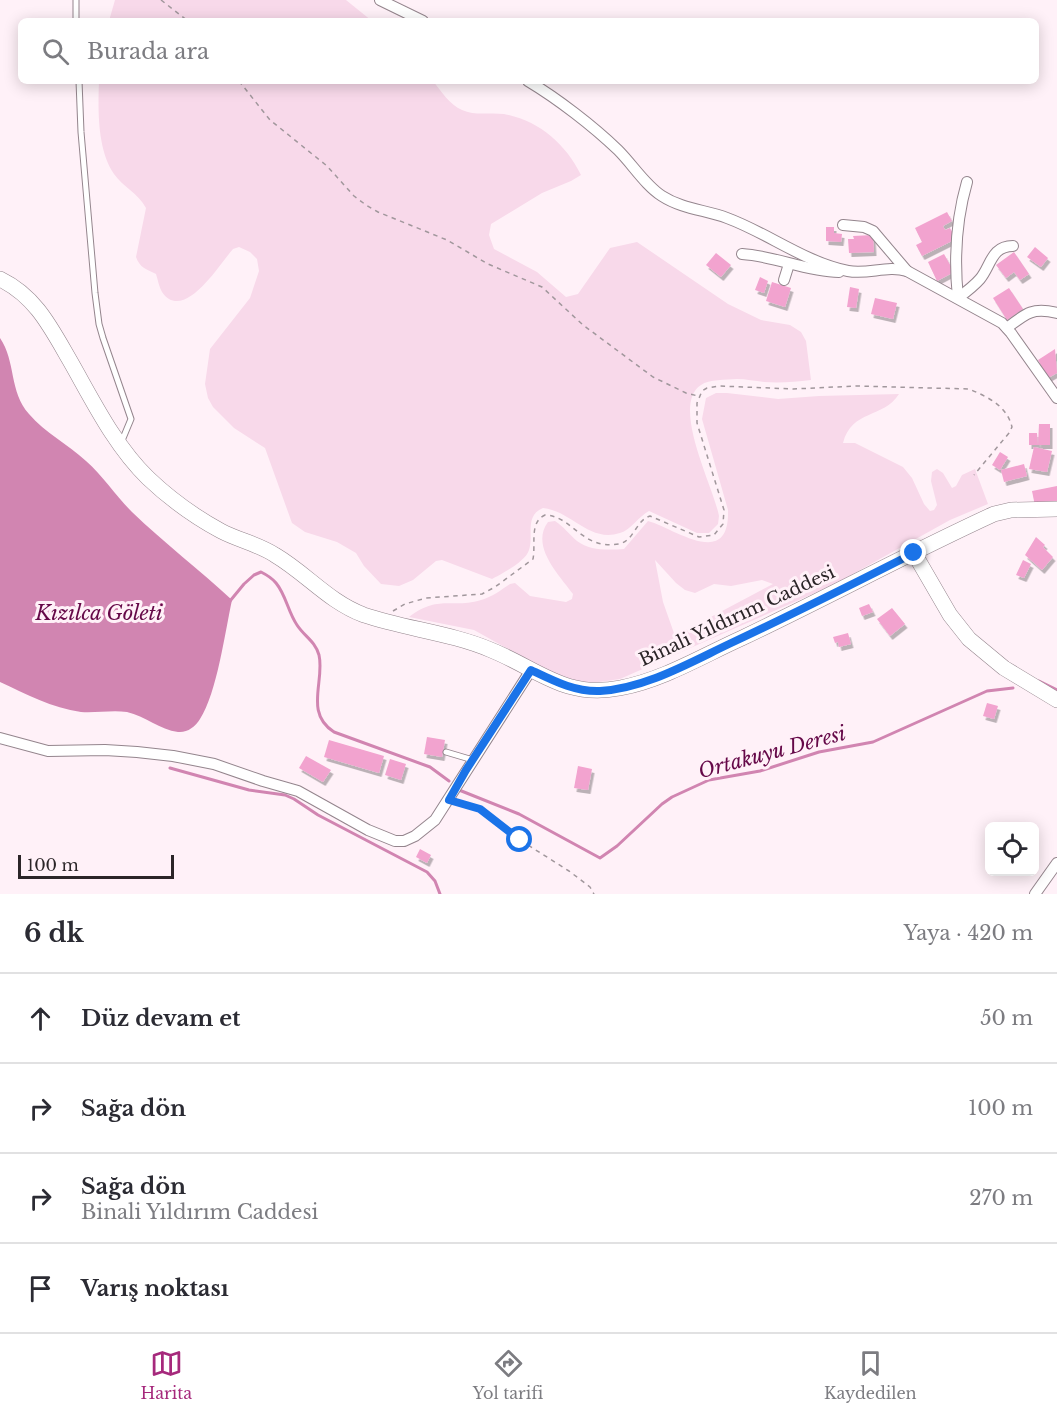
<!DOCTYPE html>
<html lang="tr">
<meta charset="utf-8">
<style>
body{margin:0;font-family:"Libre Baskerville",serif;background:#f2f2f3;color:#2b2b33}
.controls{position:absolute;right:18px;bottom:18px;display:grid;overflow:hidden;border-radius:9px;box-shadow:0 3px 15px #0003}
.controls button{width:54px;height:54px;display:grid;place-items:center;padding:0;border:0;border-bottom:2px solid #e1e1e2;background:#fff;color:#2b2b33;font:30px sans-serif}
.scale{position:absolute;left:18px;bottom:15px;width:156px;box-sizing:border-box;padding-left:6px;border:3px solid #2b2528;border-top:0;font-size:16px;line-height:21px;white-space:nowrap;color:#2b2528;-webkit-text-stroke:4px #fff1f8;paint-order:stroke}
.stop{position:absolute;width:18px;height:18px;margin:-14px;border:4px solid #1a73e8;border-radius:50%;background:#fff}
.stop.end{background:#1a73e8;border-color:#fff;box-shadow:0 2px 6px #0008}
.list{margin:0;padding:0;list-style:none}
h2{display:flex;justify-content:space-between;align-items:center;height:78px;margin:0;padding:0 24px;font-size:26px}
h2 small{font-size:20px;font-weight:400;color:#7c7c81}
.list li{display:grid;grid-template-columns:39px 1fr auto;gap:18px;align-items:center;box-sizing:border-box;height:90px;padding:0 24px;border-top:2px solid #e1e1e2}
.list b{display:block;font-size:22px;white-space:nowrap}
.list p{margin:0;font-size:20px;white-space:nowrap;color:#7c7c81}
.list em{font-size:20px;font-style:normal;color:#7c7c81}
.icon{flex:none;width:33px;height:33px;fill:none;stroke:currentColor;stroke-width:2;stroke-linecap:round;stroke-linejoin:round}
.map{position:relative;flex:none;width:1057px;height:894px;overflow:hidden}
.search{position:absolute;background:#fff;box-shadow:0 3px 15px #0003;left:18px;right:18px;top:18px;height:66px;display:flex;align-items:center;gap:15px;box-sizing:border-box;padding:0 21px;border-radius:9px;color:#7c7c81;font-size:22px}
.sheet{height:438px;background:#fff}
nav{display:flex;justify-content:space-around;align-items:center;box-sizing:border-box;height:84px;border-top:2px solid #e1e1e2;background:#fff;font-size:16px;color:#7c7c81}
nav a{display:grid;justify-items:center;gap:3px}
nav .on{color:#a6297c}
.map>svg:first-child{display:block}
.green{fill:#f8d9ea;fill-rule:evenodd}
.water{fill:#d185b1}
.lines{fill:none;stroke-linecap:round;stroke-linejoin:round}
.stream{stroke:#d185b1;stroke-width:3}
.building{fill:#f2a3cf;filter:url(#shadow)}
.lane-casing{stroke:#94858d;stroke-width:7}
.street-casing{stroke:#94858d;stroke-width:12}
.secondary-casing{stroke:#94858d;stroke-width:16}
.path{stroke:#a1979c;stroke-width:1.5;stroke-dasharray:4.5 4.5;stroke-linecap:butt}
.lane{stroke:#fff;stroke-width:5}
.street{stroke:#fff;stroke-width:10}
.secondary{stroke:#fff;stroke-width:15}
.route{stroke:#1a73e8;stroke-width:8}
.labels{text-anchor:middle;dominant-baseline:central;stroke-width:6;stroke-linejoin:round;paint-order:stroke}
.street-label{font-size:18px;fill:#2b2528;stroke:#fff1f8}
.water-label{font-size:20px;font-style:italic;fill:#650848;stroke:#fff1f8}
</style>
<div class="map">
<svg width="1057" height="894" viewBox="0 0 1057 894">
<defs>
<filter id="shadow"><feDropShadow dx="2.5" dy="4" stdDeviation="0" flood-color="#0004"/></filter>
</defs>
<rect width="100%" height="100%" fill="#fff1f8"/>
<!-- green -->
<g class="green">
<path d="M 115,0 L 346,0 L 372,21 L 109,21 Z"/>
<path d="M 99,81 L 433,81 C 441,91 450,105 462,110 C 475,116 490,112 504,114 C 539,121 565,143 581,175 L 571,181 L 542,193 L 491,224 L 489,235 L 494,249 L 537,272 L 566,297 L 578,294 L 610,248 L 637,242 L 728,304 L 761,320 L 790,325 L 801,332 L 806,341 L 811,380 C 795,382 780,383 764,382 C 755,381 746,379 737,379 C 726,380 709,379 701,385 C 670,405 714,488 719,516 L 718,524 L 709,533 L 697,533 L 649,511 C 639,516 631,530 620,533 C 589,543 572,511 543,508 C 524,516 534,535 529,550 C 526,561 502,574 492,579 L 442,560 L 436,561 L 413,580 L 399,586 L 381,584 L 364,566 L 356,553 L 337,542 L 305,532 L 292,523 L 265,448 L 234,428 L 213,407 L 208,398 L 205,384 L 210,349 L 250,298 L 259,271 L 257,259 L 250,252 L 239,247 L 233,249 C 221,262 184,324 162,292 C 159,287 158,280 156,274 C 146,269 140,268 136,257 L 146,208 C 138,193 123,187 114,174 C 97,149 98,109 99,81 Z"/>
<path d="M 716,393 L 727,393 L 778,399 L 819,396 L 899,394 C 883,419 852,409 843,443 L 855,443 L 903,467 L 912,478 L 924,504 L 930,511 L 934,510 L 937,505 L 931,481 L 932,472 L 937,469 L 943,473 L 952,488 L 956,486 L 962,475 L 975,469 L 988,504 L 950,520 L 833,585 L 620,679 L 592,683 L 571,681 L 530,661 L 474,630 L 409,617 C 439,594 452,609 481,600 C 492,597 501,590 510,584 L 515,583 L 530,596 L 566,602 L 572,599 L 573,594 C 559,575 530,546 548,522 L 555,521 C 564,527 569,534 577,541 C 590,551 608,550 624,549 L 648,521 C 674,528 730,571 728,510 L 702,419 L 706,398 ZM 655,560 L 676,583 L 685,590 L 695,593 L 714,584 L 731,586 L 762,580 L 773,584 L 675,636 L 663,602 Z"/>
</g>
<!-- water -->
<path class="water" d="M 0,338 C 16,361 9,392 29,414 C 45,433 68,444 86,461 C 103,476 116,496 132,512 C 164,543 200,570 232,600 C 225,632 217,693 200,719 C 195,727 187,733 178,732 C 160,730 145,716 127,712 C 112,710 96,713 81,712 C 52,708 26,694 0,682 Z"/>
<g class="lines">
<!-- stream -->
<g class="stream">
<path d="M 230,601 L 244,584 L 254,575 L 261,572 C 267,575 272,578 276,583 C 286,595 288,612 297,625 C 304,636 315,641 319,655 C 325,681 304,713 334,732 L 430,767 L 449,781"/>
<path d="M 1039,681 L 1057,690"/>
<path d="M 170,768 L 249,790 L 285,795 L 294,799 L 318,815 L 427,872 L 435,881 L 440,894"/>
<path d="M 459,790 L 519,814 L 600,858 L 617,846 L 662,804 L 672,797 L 709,780 L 760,771 L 819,752 L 873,742 L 987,691 L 1013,688"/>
</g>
</g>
<!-- building -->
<g class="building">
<path d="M 947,212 L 952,221 L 943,226 L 945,230 L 950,228 L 956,239 L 922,256 L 916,245 L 922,242 L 915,228 Z"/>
<path d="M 826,227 L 834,227 L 834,233 L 842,234 L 841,242 L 826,241 Z"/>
<path d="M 873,235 L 874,252 L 849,253 L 848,239 L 854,239 L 853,236 Z"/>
<path d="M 1035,247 L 1048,258 L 1041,267 L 1027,257 Z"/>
<path d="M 1014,252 L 1029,274 L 1020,280 L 1014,272 L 1006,278 L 996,265 Z"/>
<path d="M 716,253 L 731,265 L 721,277 L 706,265 Z"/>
<path d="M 944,254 L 954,272 L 937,281 L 928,262 Z"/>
<path d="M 760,277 L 768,281 L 764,293 L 755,290 Z"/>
<path d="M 772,282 L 791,288 L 785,307 L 766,301 Z"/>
<path d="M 850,287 L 859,289 L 856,308 L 847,307 Z"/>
<path d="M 1009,288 L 1023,309 L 1007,320 L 993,298 Z"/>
<path d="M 875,298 L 897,303 L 893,319 L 871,314 Z"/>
<path d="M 1055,349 L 1057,373 L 1048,378 L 1038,360 Z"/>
<path d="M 1039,424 L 1050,424 L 1050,445 L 1038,445 Z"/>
<path d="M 1029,433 L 1037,433 L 1038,445 L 1029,445 Z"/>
<path d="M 1034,447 L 1052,451 L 1047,472 L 1029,469 Z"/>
<path d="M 1000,452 L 1008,457 L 1000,470 L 992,465 Z"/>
<path d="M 1024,464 L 1027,476 L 1004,482 L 1001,470 Z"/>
<path d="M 1057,486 L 1057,502 L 1035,506 L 1032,491 Z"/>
<path d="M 1036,537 L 1045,545 L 1043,547 L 1053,557 L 1042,570 L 1025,555 Z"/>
<path d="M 1023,560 L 1031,564 L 1024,578 L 1016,575 Z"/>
<path d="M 869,604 L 873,612 L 862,616 L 859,608 Z"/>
<path d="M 892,608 L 905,624 L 890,636 L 877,619 Z"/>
<path d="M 848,633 L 851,644 L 839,647 L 838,642 L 835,643 L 833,637 Z"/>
<path d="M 987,703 L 998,706 L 994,719 L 983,716 Z"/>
<path d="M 427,737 L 445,740 L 442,757 L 424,754 Z"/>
<path d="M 329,740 L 384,756 L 379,773 L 324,757 Z"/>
<path d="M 306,756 L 331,770 L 323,782 L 299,768 Z"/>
<path d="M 390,759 L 406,764 L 401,780 L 385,775 Z"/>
<path d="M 578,766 L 592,769 L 588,790 L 574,788 Z"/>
<path d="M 420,849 L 431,855 L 427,863 L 416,857 Z"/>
</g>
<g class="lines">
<!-- lane casing -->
<g class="lane-casing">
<g id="lane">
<path d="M 76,0 L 76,21"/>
<path d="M 79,81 L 81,132 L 95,293 L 99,324 L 103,338 L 131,419 L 121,443"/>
<path d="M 446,752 L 473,760"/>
</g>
</g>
<!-- street casing -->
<g class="street-casing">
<g id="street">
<path d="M 380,0 L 423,21"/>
<path d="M 528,81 C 558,99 593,126 618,150 C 633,165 645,185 662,196 C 682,209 706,210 727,218 C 768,233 804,262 848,271 C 868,275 887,265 907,271 L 1002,323 L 1011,333 L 1057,398"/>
<path d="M 843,225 L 864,227 L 873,231 L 907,271"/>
<path d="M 742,254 C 775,256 805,271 839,272"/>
<path d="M 784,280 L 789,264"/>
<path d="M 958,298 C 954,259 956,220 967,182"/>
<path d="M 958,298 C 966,292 974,286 980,279 C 991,266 991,246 1013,246"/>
<path d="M 1007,328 C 1026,313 1033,307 1057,313"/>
<path d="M 0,738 L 48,751 L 105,750 L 137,752 L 173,756 L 214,764 L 263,781 L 298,791 L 368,830 L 395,841 L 404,841 L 415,836 L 435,820 L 531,670"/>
<path d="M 1035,894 L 1057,863"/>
</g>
</g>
<!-- secondary casing -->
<g class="secondary-casing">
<g id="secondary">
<path d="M 0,279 C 35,296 50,326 69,359 C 92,399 114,445 148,478 C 169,498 195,517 221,531 C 238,540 258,544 275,555 C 307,574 329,602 364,615 C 406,629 451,633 491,650 C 538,669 565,699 620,688 C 663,680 702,656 742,638 C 826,598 909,553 994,514 L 1011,510 L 1057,509"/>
<path d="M 914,553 L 950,615 L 969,639 L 1004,668 L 1057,700"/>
</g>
</g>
<!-- path -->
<g class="path">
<path d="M 161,0 L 188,21"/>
<path d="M 239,81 L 270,120 L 327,166 L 354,196 L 366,205 L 378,212 L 447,240 L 488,264 L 542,287 L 583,325 L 653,377 L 686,393 L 698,396"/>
<path d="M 393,611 L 405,604 L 426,598 L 482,594 L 495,587 L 533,559 C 536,544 529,522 545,515 C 573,516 581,550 619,544 C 634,541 636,520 650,516 L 699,537 L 714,535 L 723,524 L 724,510 L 697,423 L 697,403 L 702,391 L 707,388 L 720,386 L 793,389 L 856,386 L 969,389 C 988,397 1007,406 1012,427 L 1009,433 L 974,475"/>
<path d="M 460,803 L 486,813 L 520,840 L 569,871 L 590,887 L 594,894"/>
</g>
<!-- lane -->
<use href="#lane" class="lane"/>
<!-- street -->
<use href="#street" class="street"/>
<!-- secondary -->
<use href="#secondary" class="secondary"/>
</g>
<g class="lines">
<!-- route -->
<path class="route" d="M 520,840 L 480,809 L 449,800 L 466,770 L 531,670 C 554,681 575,692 600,691 C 646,688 689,663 729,644 C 791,615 853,584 914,553"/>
</g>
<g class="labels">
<!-- street labels -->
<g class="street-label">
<text transform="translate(737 616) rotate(-25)">Binali Yıldırım Caddesi</text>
</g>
<!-- water labels -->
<g class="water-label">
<text x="99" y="613">Kızılca Göleti</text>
<text transform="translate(772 752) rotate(-15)">Ortakuyu Deresi</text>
</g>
</g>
</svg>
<div class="controls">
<button><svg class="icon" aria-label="locate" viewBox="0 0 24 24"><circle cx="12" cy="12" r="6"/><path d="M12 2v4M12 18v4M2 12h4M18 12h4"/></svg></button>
</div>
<div class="scale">100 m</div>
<div class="stop" style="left:520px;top:840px"></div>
<div class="stop end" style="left:914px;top:553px"></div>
<div class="search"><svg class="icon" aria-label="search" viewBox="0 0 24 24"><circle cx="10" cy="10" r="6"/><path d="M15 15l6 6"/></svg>Burada ara</div>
</div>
<section class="sheet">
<h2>6 dk<small>Yaya · 420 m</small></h2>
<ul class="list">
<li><svg class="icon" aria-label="ahead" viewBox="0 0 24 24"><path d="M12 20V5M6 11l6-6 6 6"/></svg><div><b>Düz devam et</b></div><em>50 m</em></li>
<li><svg class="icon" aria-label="right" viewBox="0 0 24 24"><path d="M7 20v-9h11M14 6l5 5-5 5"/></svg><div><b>Sağa dön</b></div><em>100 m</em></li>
<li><svg class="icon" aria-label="right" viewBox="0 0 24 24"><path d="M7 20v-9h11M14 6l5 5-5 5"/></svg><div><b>Sağa dön</b><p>Binali Yıldırım Caddesi</p></div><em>270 m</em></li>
<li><svg class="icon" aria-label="arrive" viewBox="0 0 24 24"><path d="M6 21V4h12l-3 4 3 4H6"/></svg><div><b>Varış noktası</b></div></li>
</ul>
</section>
<nav>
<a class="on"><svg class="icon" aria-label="map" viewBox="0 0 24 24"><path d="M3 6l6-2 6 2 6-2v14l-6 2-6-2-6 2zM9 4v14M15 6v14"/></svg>Harita</a>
<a><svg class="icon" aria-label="directions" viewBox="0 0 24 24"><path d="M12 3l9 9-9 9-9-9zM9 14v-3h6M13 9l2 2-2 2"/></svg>Yol tarifi</a>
<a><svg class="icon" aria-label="saved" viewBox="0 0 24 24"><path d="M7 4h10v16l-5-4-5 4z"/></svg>Kaydedilen</a>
</nav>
